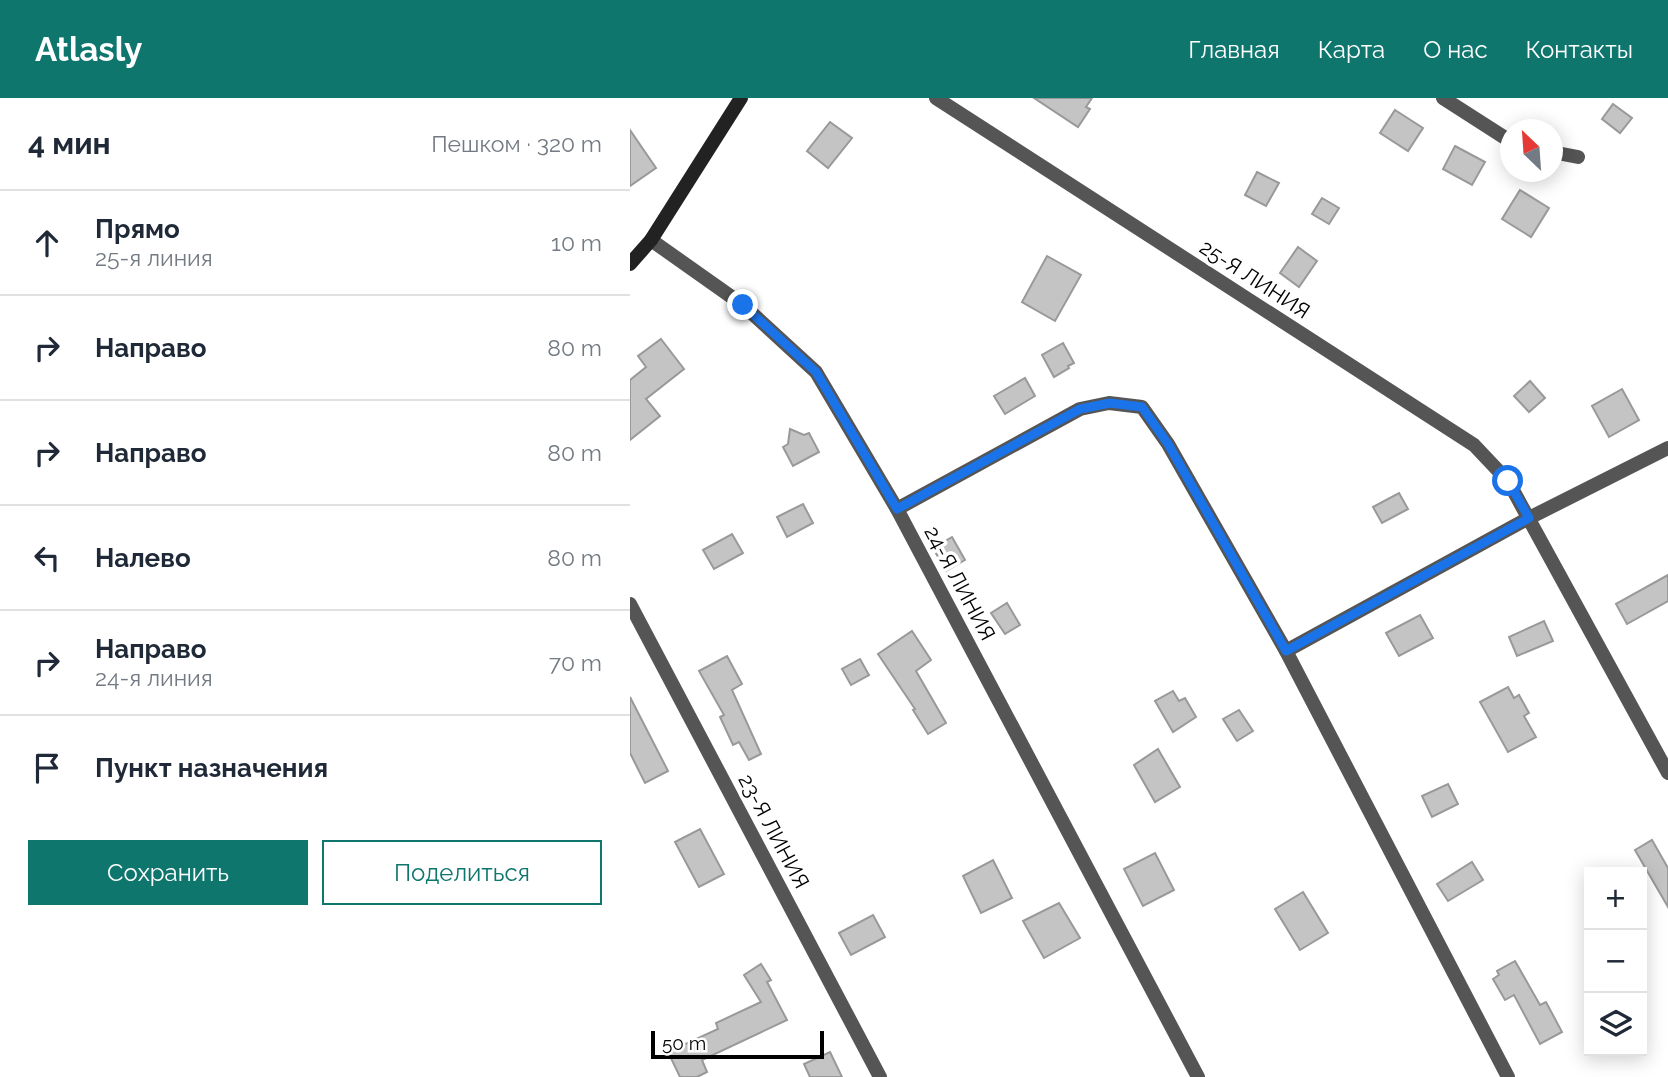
<!DOCTYPE html>
<html lang="ru">
<meta charset="utf-8">
<style>
body{margin:0;font-family:Raleway,sans-serif;background:#f6f6f7;color:#1f2937}
.controls{position:absolute;right:21px;bottom:21px;display:grid;overflow:hidden;border-radius:0px;box-shadow:0 4px 18px #0003}
.controls button{width:63px;height:63px;display:grid;place-items:center;padding:0;border:0;border-bottom:2px solid #e0e1e3;background:#fff;color:#1f2937;font:35px sans-serif}
.compass{position:absolute;left:870px;top:21px;width:63px;height:63px;border-radius:50%;background:#fff;box-shadow:0 4px 18px #0003;rotate:335deg}
.scale{position:absolute;left:21px;bottom:18px;width:173px;box-sizing:border-box;padding-left:7px;border:4px solid #000;border-top:0;font-size:19px;line-height:24px;white-space:nowrap;color:#000;-webkit-text-stroke:5px #fff;paint-order:stroke}
.stop{position:absolute;width:21px;height:21px;margin:-16px;border:5px solid #1a73e8;border-radius:50%;background:#fff}
.stop.end{background:#1a73e8;border-color:#fff;box-shadow:0 2px 7px #0008}
.list{margin:0;padding:0;list-style:none}
h2{display:flex;justify-content:space-between;align-items:center;height:91px;margin:0;padding:0 28px;font-size:30px}
h2 small{font-size:23px;font-weight:400;color:#747a83}
.list li{display:grid;grid-template-columns:46px 1fr auto;gap:21px;align-items:center;box-sizing:border-box;height:105px;padding:0 28px;border-top:2px solid #e0e1e3}
.list b{display:block;font-size:26px;white-space:nowrap}
.list p{margin:0;font-size:23px;white-space:nowrap;color:#747a83}
.list em{font-size:23px;font-style:normal;color:#747a83}
.actions{display:flex;gap:14px;padding:21px 28px}
.actions a{flex:1;padding:16px 0;border:2px solid #0f766e;border-radius:0px;text-align:center;font-size:24px;color:#0f766e}
.actions .main{background:#0f766e;color:#fff}
.icon{flex:none;width:38px;height:38px;fill:none;stroke:currentColor;stroke-width:2;stroke-linecap:round;stroke-linejoin:round}
.map{position:relative;flex:none;width:1038px;height:979px;overflow:hidden}
header{display:flex;align-items:center;gap:42px;box-sizing:border-box;height:98px;padding:0 35px;background:#0f766e;color:#fff}
header strong{font-size:33px}
nav{display:flex;gap:38px;margin-inline-start:auto;font-size:24px}
main{display:flex}
aside{flex:1;background:#fff}
.map>svg:first-child{display:block}
.building{fill:#c4c4c4;stroke:#999;stroke-width:2}
.lines{fill:none;stroke-linecap:round;stroke-linejoin:round}
.street{stroke:#555;stroke-width:14}
.secondary{stroke:#222;stroke-width:14}
.route{stroke:#1a73e8;stroke-width:9}
.labels{text-anchor:middle;dominant-baseline:central;stroke-width:7;stroke-linejoin:round;paint-order:stroke}
.street-label{font-size:21px;fill:#000;stroke:#fff}
</style>
<header>
<strong>Atlasly</strong>
<nav><a>Главная</a><a>Карта</a><a>О нас</a><a>Контакты</a></nav>
</header>
<main>
<aside>
<h2>4 мин<small>Пешком · 320 m</small></h2>
<ul class="list">
<li><svg class="icon" aria-label="ahead" viewBox="0 0 24 24"><path d="M12 20V5M6 11l6-6 6 6"/></svg><div><b>Прямо</b><p>25-я линия</p></div><em>10 m</em></li>
<li><svg class="icon" aria-label="right" viewBox="0 0 24 24"><path d="M7 20v-9h11M14 6l5 5-5 5"/></svg><div><b>Направо</b></div><em>80 m</em></li>
<li><svg class="icon" aria-label="right" viewBox="0 0 24 24"><path d="M7 20v-9h11M14 6l5 5-5 5"/></svg><div><b>Направо</b></div><em>80 m</em></li>
<li><svg class="icon" aria-label="left" viewBox="0 0 24 24"><path d="M17 20v-9H6M10 6l-5 5 5 5"/></svg><div><b>Налево</b></div><em>80 m</em></li>
<li><svg class="icon" aria-label="right" viewBox="0 0 24 24"><path d="M7 20v-9h11M14 6l5 5-5 5"/></svg><div><b>Направо</b><p>24-я линия</p></div><em>70 m</em></li>
<li><svg class="icon" aria-label="arrive" viewBox="0 0 24 24"><path d="M6 21V4h12l-3 4 3 4H6"/></svg><div><b>Пункт назначения</b></div></li>
</ul>
<div class="actions"><a class="main">Сохранить</a><a>Поделиться</a></div>
</aside>
<div class="map">
<svg width="1038" height="979" viewBox="0 0 1038 979">
<rect width="100%" height="100%" fill="#fff"/>
<!-- building -->
<g class="building">
<path d="M 404,0 L 462,0 L 456,9 L 460,11 L 448,29 Z"/>
<path d="M 983,6 L 1002,20 L 990,35 L 972,21 Z"/>
<path d="M 765,12 L 793,30 L 778,53 L 750,35 Z"/>
<path d="M 200,24 L 222,40 L 198,70 L 177,53 Z"/>
<path d="M 0,32 L 26,70 L 0,88 Z"/>
<path d="M 825,48 L 855,64 L 842,87 L 813,71 Z"/>
<path d="M 627,74 L 649,85 L 636,108 L 615,97 Z"/>
<path d="M 890,92 L 919,110 L 901,139 L 872,121 Z"/>
<path d="M 692,100 L 709,110 L 699,126 L 682,116 Z"/>
<path d="M 668,149 L 687,163 L 669,189 L 650,175 Z"/>
<path d="M 417,158 L 451,177 L 425,223 L 392,204 Z"/>
<path d="M 31,241 L 54,271 L 16,301 L 30,318 L 0,342 L 0,282 L 16,269 L 8,258 Z"/>
<path d="M 433,245 L 444,265 L 438,268 L 439,270 L 424,279 L 412,257 Z"/>
<path d="M 395,280 L 405,298 L 375,316 L 364,298 Z"/>
<path d="M 900,283 L 915,300 L 899,314 L 884,298 Z"/>
<path d="M 992,291 L 1009,322 L 979,339 L 962,308 Z"/>
<path d="M 160,331 L 174,337 L 179,335 L 189,354 L 163,368 L 153,349 L 158,346 Z"/>
<path d="M 769,395 L 778,411 L 752,425 L 743,409 Z"/>
<path d="M 173,406 L 183,425 L 157,439 L 147,419 Z"/>
<path d="M 102,436 L 113,455 L 84,471 L 73,452 Z"/>
<path d="M 322,439 L 335,462 L 316,473 L 303,450 Z"/>
<path d="M 1038,477 L 1038,503 L 997,526 L 986,506 Z"/>
<path d="M 377,505 L 390,527 L 375,536 L 361,515 Z"/>
<path d="M 790,517 L 803,540 L 769,558 L 756,535 Z"/>
<path d="M 914,523 L 923,543 L 887,558 L 879,539 Z"/>
<path d="M 282,533 L 301,562 L 286,573 L 316,625 L 298,636 L 283,612 L 285,611 L 248,556 Z"/>
<path d="M 97,558 L 112,586 L 102,592 L 131,656 L 119,662 L 109,644 L 103,647 L 90,619 L 94,617 L 69,573 Z"/>
<path d="M 230,561 L 239,577 L 221,587 L 212,571 Z"/>
<path d="M 878,589 L 884,600 L 889,597 L 899,615 L 894,618 L 906,639 L 878,654 L 850,604 Z"/>
<path d="M 543,593 L 549,603 L 555,600 L 566,619 L 543,634 L 525,603 Z"/>
<path d="M 0,599 L 38,673 L 15,685 L 0,655 Z"/>
<path d="M 609,612 L 623,633 L 607,643 L 593,621 Z"/>
<path d="M 528,651 L 550,689 L 525,704 L 504,667 Z"/>
<path d="M 818,686 L 828,706 L 802,719 L 792,698 Z"/>
<path d="M 70,731 L 94,776 L 69,789 L 45,744 Z"/>
<path d="M 1022,742 L 1038,770 L 1038,809 L 1005,752 Z"/>
<path d="M 525,755 L 544,792 L 513,808 L 494,771 Z"/>
<path d="M 363,762 L 382,800 L 351,815 L 333,778 Z"/>
<path d="M 842,764 L 853,782 L 818,803 L 807,786 Z"/>
<path d="M 673,794 L 698,835 L 670,852 L 645,811 Z"/>
<path d="M 429,805 L 450,840 L 414,860 L 393,823 Z"/>
<path d="M 243,817 L 255,839 L 221,857 L 209,835 Z"/>
<path d="M 885,863 L 910,907 L 916,904 L 932,934 L 910,946 L 884,897 L 875,902 L 863,881 L 869,877 L 867,873 Z"/>
<path d="M 131,866 L 141,882 L 137,884 L 157,922 L 72,962 L 77,974 L 67,979 L 50,979 L 38,954 L 88,931 L 86,925 L 131,904 L 114,877 Z"/>
<path d="M 200,954 L 212,979 L 180,979 L 174,966 Z"/>
</g>
<g class="lines">
<!-- street -->
<g class="street">
<path d="M 306,0 L 844,347 L 878,383 L 1038,675"/>
<path d="M 813,0 L 880,43"/>
<path d="M 922,54 L 948,59"/>
<path d="M 21,142 L 113,207 L 186,274 L 267,411 L 568,979"/>
<path d="M 267,411 L 450,311 L 479,305 L 512,309 L 538,346 L 656,553 L 878,979"/>
<path d="M 0,506 L 250,979"/>
<path d="M 656,553 L 899,420 L 1038,350"/>
</g>
<!-- secondary -->
<path class="secondary" d="M 0,166 L 21,142 L 111,0"/>
</g>
<g class="lines">
<!-- route -->
<path class="route" d="M 113,207 L 186,274 L 267,411 L 450,311 L 480,305 L 512,309 L 538,346 L 656,553 L 899,420 L 878,383"/>
</g>
<g class="labels">
<!-- street labels -->
<g class="street-label">
<text transform="translate(625 181) rotate(33)">25-Я ЛИНИЯ</text>
<text transform="translate(330 485) rotate(62)">24-Я ЛИНИЯ</text>
<text transform="translate(144 733) rotate(62)">23-Я ЛИНИЯ</text>
</g>
</g>
</svg>
<div class="controls">
<button>+</button>
<button>−</button>
<button><svg class="icon" aria-label="layers" viewBox="0 0 24 24"><path d="M12 4l9 5-9 5-9-5zM3 14l9 5 9-5"/></svg></button>
</div>
<svg class="compass" viewBox="-18 -18 36 36"><path d="M0-13l5 13h-10z" fill="#e53935"/><path d="M0 13l5-13h-10z" fill="#747a83"/></svg>
<div class="scale">50 m</div>
<div class="stop" style="left:878px;top:383px"></div>
<div class="stop end" style="left:113px;top:207px"></div>
</div>
</main>
